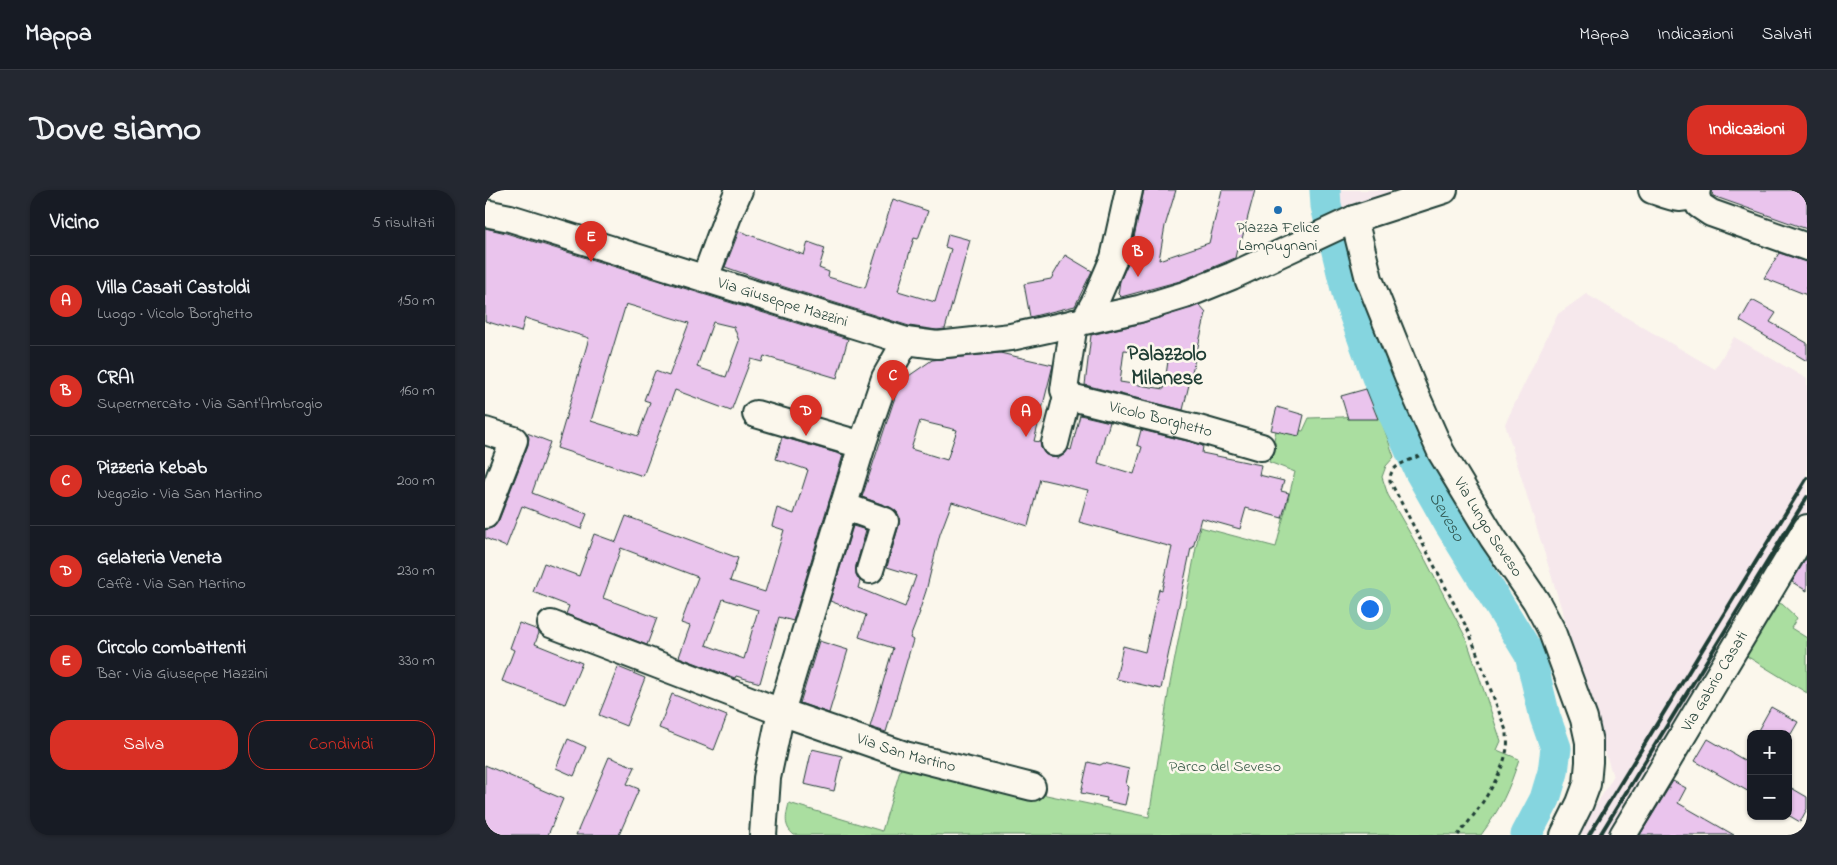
<!DOCTYPE html>
<html lang="it">
<meta charset="utf-8">
<style>
body{margin:0;font-family:"Indie Flower",sans-serif;background:#242831;color:#f1f3f6}
.controls{position:absolute;right:15px;bottom:15px;display:grid;overflow:hidden;border-radius:10px;box-shadow:0 1px 4px #0004}
.controls button{width:45px;height:45px;display:grid;place-items:center;padding:0;border:0;border-bottom:1px solid #363941;background:#171b24;color:#f1f3f6;font:25px sans-serif}
.you{position:absolute;left:884px;top:418px;width:18px;height:18px;margin:-12px;border:4px solid #fff;border-radius:50%;background:#1a73e8;box-shadow:0 0 0 8px #1a73e833}
.badge{display:grid;place-items:center;width:32px;height:32px;border-radius:50%;background:#d93025;color:#fff;font-size:16px;font-weight:700}
.pin{position:absolute;translate:-50% -41px;filter:drop-shadow(0 1px 2px #0008)}
.pin::after{content:'';position:absolute;top:26px;width:18px;height:15px;background:inherit;clip-path:polygon(0 0,100% 0,50% 100%)}
.list{margin:0;padding:0;list-style:none}
h2{display:flex;justify-content:space-between;align-items:center;height:65px;margin:0;padding:0 20px;font-size:21px}
h2 small{font-size:16px;font-weight:400;color:#9ea1a6}
.list li{display:grid;grid-template-columns:32px 1fr auto;gap:15px;align-items:center;box-sizing:border-box;height:90px;padding:0 20px;border-top:1px solid #363941}
.list b{display:block;font-size:19px;white-space:nowrap}
.list p{margin:0;font-size:16px;white-space:nowrap;color:#9ea1a6}
.list em{font-size:16px;font-style:normal;color:#9ea1a6}
.actions{display:flex;gap:10px;padding:15px 20px}
.actions a{flex:1;padding:11px 0;border:1px solid #d93025;border-radius:20px;text-align:center;font-size:18px;color:#d93025}
.actions .main{background:#d93025;color:#fff}
.map{position:relative;flex:none;width:1322px;height:645px;overflow:hidden;border-radius:20px}
header{display:flex;align-items:center;gap:30px;box-sizing:border-box;height:70px;padding:0 25px;background:#171b24;border-bottom:1px solid #363941}
header strong{font-size:24px}
nav{display:flex;gap:28px;margin-inline-start:auto;font-size:18px}
.intro{display:flex;align-items:center;justify-content:space-between;box-sizing:border-box;height:120px;padding:0 30px}
h1{margin:0;font-size:35px}
.button{padding:12px 22px;border-radius:20px;background:#d93025;color:#fff;font-size:18px;font-weight:700}
main{display:flex;gap:30px;padding:0 30px}
aside{flex:1;background:#171b24;border-radius:20px;box-shadow:0 1px 4px #0004}
.map>svg:first-child{display:block}
.built{fill:#f6e8ec}
.green{fill:#aadea0;stroke:#648e6a}
.lines{fill:none;stroke-linecap:round;stroke-linejoin:round}
.river{stroke:#85d5df;stroke-width:31}
.building{fill:#eac4ed;stroke:#1f3d34;fill-rule:evenodd}
.minor-casing{stroke:#1f3d34;stroke-width:30}
.path{stroke:#1f3d34;stroke-width:3;stroke-dasharray:4 4;stroke-linecap:butt}
.minor{stroke:#fbf7ec;stroke-width:26}
.rail{stroke:#1f3d34;stroke-width:4}
.poi-dot{fill:#1f6fb2;stroke:#fbf7ec;stroke-width:2}
.labels{text-anchor:middle;dominant-baseline:central;stroke-width:5;stroke-linejoin:round;paint-order:stroke}
.poi-label{font-size:16px;fill:#1f3d34;stroke:#fbf7ec}
.street-label{font-size:16px;fill:#1f3d34;stroke:#fbf7ec}
.park-label{font-size:16px;fill:#3b5d4a;stroke:#fbf7ec}
.water-label{font-size:18px;font-style:italic;fill:#335b56;stroke:#fbf7ec}
.district-label{font-size:21px;font-weight:bold;fill:#1f3d34;stroke:#fbf7ec}
</style>
<header>
<strong>Mappa</strong>
<nav><a>Mappa</a><a>Indicazioni</a><a>Salvati</a></nav>
</header>
<div class="intro"><h1>Dove siamo</h1><a class="button">Indicazioni</a></div>
<main>
<aside>
<h2>Vicino<small>5 risultati</small></h2>
<ul class="list">
<li><span class="badge">A</span><div><b>Villa Casati Castoldi</b><p>Luogo · Vicolo Borghetto</p></div><em>150 m</em></li>
<li><span class="badge">B</span><div><b>CRAI</b><p>Supermercato · Via Sant'Ambrogio</p></div><em>160 m</em></li>
<li><span class="badge">C</span><div><b>Pizzeria Kebab</b><p>Negozio · Via San Martino</p></div><em>200 m</em></li>
<li><span class="badge">D</span><div><b>Gelateria Veneta</b><p>Caffè · Via San Martino</p></div><em>230 m</em></li>
<li><span class="badge">E</span><div><b>Circolo combattenti</b><p>Bar · Via Giuseppe Mazzini</p></div><em>330 m</em></li>
</ul>
<div class="actions"><a class="main">Salva</a><a>Condividi</a></div>
</aside>
<div class="map">
<svg width="1322" height="645" viewBox="0 0 1322 645">
<rect width="100%" height="100%" fill="#fbf7ec"/>
<filter id="ink" filterUnits="userSpaceOnUse"><feTurbulence type="fractalNoise" baseFrequency=".02" numOctaves="2"/><feDisplacementMap in="SourceGraphic" scale="10" xChannelSelector="R" yChannelSelector="G"/><feConvolveMatrix kernelMatrix="1 2 1 2 8 2 1 2 1" color-interpolation-filters="sRGB"/></filter>
<g filter="url(#ink)">
<!-- built -->
<g class="built">
<path d="M 851,0 L 905,0 L 908,10 L 856,28 Z"/>
<path d="M 1101,104 L 1230,179 L 1249,147 L 1322,189 L 1322,326 L 1128,645 L 1093,645 L 1128,587 L 1020,234 L 1073,124 Z"/>
</g>
<!-- green -->
<g class="green">
<path d="M 894,224 L 909,267 L 901,276 L 897,287 L 903,305 L 941,371 L 981,448 L 1016,551 L 1012,560 L 1034,569 C 1024,600 1016,618 996,645 L 309,645 C 298,636 301,626 304,613 L 397,641 L 417,574 L 664,627 L 684,499 L 715,337 L 791,357 L 810,282 L 784,272 L 792,236 L 818,241 L 824,228 L 857,227 Z"/>
<path d="M 1286,412 L 1297,414 L 1312,428 L 1306,438 L 1322,448 L 1322,503 L 1255,462 Z"/>
</g>
<g class="lines">
<!-- river -->
<path class="river" id="s1" d="M 840,0 L 841,16 L 863,107 L 892,187 L 935,282 L 965,335 L 1045,465 L 1060,527 L 1071,558 L 1068,582 L 1060,609 L 1041,645"/>
</g>
<!-- building -->
<g class="building">
<path d="M 659,0 L 691,0 L 680,36 L 674,70 L 724,53 L 737,0 L 770,0 L 754,60 L 752,59 L 750,68 L 695,91 L 636,107 L 633,104 L 635,91 L 644,71 Z"/>
<path d="M 1227,0 L 1322,0 L 1322,39 L 1228,6 Z"/>
<path d="M 408,9 L 443,21 L 433,49 L 429,48 L 413,101 L 450,112 L 466,59 L 460,57 L 463,44 L 485,50 L 460,139 L 452,140 L 424,136 L 277,90 L 240,77 L 254,41 L 319,65 L 323,52 L 340,58 L 334,78 L 344,82 L 343,87 L 380,98 Z"/>
<path d="M 0,38 L 21,43 L 363,149 L 352,188 L 279,166 L 277,172 L 266,169 L 246,221 L 190,200 L 158,286 L 72,258 L 104,148 L 40,128 L 36,142 L 0,131 ZM 141,114 L 204,133 L 184,186 L 170,181 L 159,210 L 165,212 L 153,246 L 106,231 ZM 228,132 L 249,137 L 254,151 L 241,187 L 212,177 Z"/>
<path d="M 1294,63 L 1322,72 L 1322,105 L 1279,88 Z"/>
<path d="M 580,65 L 607,81 L 590,116 L 545,127 L 539,94 L 566,89 Z"/>
<path d="M 1267,110 L 1291,123 L 1285,132 L 1322,153 L 1322,171 L 1255,131 Z"/>
<path d="M 714,115 L 721,123 L 698,220 L 600,195 L 606,145 L 658,133 ZM 639,160 L 684,164 L 679,199 L 635,192 Z"/>
<path d="M 515,163 L 568,175 L 549,251 L 555,252 L 556,258 L 560,264 L 566,267 L 574,268 L 580,264 L 583,259 L 586,260 L 595,225 L 625,232 L 622,242 L 621,241 L 613,273 L 649,284 L 657,257 L 652,255 L 656,240 L 706,252 L 718,256 L 717,263 L 776,275 L 774,285 L 799,291 L 796,301 L 804,303 L 797,328 L 761,318 L 755,339 L 716,328 L 708,358 L 706,358 L 676,499 L 631,489 L 638,456 L 660,462 L 674,399 L 677,400 L 687,357 L 594,332 L 603,300 L 555,289 L 543,336 L 467,312 L 455,344 L 441,401 L 434,422 L 435,422 L 425,448 L 428,450 L 401,542 L 385,537 L 408,458 L 374,447 L 381,425 L 345,411 L 368,336 L 381,340 L 371,376 L 371,384 L 375,391 L 373,398 L 420,417 L 431,386 L 402,377 L 414,335 L 415,328 L 412,322 L 405,317 L 377,307 L 415,192 L 447,170 ZM 435,231 L 472,240 L 462,270 L 426,259 Z"/>
<path d="M 881,199 L 893,229 L 863,229 L 856,206 Z"/>
<path d="M 792,217 L 819,225 L 814,246 L 786,240 Z"/>
<path d="M 42,243 L 65,252 L 47,303 L 102,324 L 96,339 L 37,316 L 21,357 L 0,348 L 0,340 L 9,337 L 14,330 L 43,255 L 44,248 Z"/>
<path d="M 297,247 L 358,265 L 308,431 L 294,427 L 275,493 L 251,486 L 250,488 L 194,467 L 205,436 L 196,433 L 213,387 L 136,358 L 118,408 L 172,428 L 162,455 L 81,424 L 84,416 L 48,402 L 59,373 L 94,386 L 109,344 L 131,352 L 141,326 L 253,368 L 245,391 L 280,402 L 299,340 L 287,336 L 292,318 L 309,324 L 323,280 L 291,269 ZM 238,409 L 273,420 L 259,469 L 221,455 Z"/>
<path d="M 1322,367 L 1322,401 L 1307,392 Z"/>
<path d="M 34,433 L 53,440 L 54,443 L 50,454 L 97,473 L 80,514 L 17,491 L 29,460 L 25,458 Z"/>
<path d="M 334,451 L 363,460 L 344,523 L 315,513 Z"/>
<path d="M 133,477 L 160,488 L 141,536 L 114,525 Z"/>
<path d="M 187,504 L 242,526 L 229,560 L 174,538 Z"/>
<path d="M 1286,517 L 1313,532 L 1306,544 L 1271,544 Z"/>
<path d="M 83,549 L 101,557 L 89,586 L 71,578 Z"/>
<path d="M 1223,549 L 1266,574 L 1266,603 L 1210,571 Z"/>
<path d="M 327,559 L 357,566 L 349,601 L 319,594 Z"/>
<path d="M 124,567 L 150,577 L 142,594 L 154,599 L 134,645 L 91,645 Z"/>
<path d="M 603,572 L 615,575 L 619,573 L 644,579 L 641,594 L 644,597 L 640,615 L 621,611 L 622,608 L 596,603 Z"/>
<path d="M 0,575 L 78,609 L 63,645 L 8,645 L 0,641 Z"/>
<path d="M 1188,591 L 1201,598 L 1193,613 L 1249,645 L 1155,645 Z"/>
<path d="M 1303,596 L 1322,607 L 1322,619 L 1315,632 L 1303,625 Z"/>
</g>
<g class="lines">
<!-- minor casing -->
<g class="minor-casing">
<g id="minor">
<path d="M 1167,0 C 1183,5 1199,15 1212,0"/>
<path d="M 1210,2 L 1214,15 L 1226,23 L 1322,57"/>
<path id="s2" d="M 0,23 L 25,28 L 421,151 L 452,155 L 526,147 L 654,119 L 700,105 L 747,86 L 869,29 L 959,0"/>
<path id="s3" d="M 869,29 L 884,89 L 929,201 L 956,262 L 1008,348 L 1051,411 L 1066,439 L 1099,529 L 1104,552 L 1104,572 L 1102,594 L 1095,613 L 1079,645"/>
<path d="M 220,88 L 244,23 L 254,0"/>
<path d="M 600,130 L 611,110 L 629,68 L 644,0"/>
<path id="s4" d="M 589,133 L 579,200 L 582,206 L 710,238 L 776,257"/>
<path d="M 271,224 L 377,255"/>
<path d="M 0,241 L 29,250 L 0,325"/>
<path d="M 570,253 L 582,206"/>
<path d="M 358,316 L 400,331 L 385,380"/>
<path id="s5" d="M 66,434 L 296,522 L 420,565 L 547,597"/>
<path d="M 278,645 L 282,588 L 296,522 L 377,255 L 400,188 L 421,151"/>
<path id="s6" d="M 1138,645 L 1322,338"/>
</g>
</g>
<!-- path -->
<path class="path" d="M 934,266 C 922,272 904,275 905,291 L 984,442 L 1022,543 C 1022,547 1023,553 1022,558 C 1018,586 991,624 973,645"/>
<!-- minor -->
<use href="#minor" class="minor"/>
<!-- rail -->
<g class="rail">
<path d="M 1104,645 L 1322,288"/>
<path d="M 1115,645 L 1322,307"/>
</g>
</g>
</g>
<!-- markers -->
<circle class="poi-dot" cx="793" cy="20" r="5"/>
<g class="labels">
<!-- poi labels -->
<g class="poi-label">
<text x="793" y="38">Piazza Felice<tspan x="793" dy="18">Lampugnani</tspan></text>
</g>
<!-- street labels -->
<g class="street-label">
<text stroke="none"><textPath href="#s2" startOffset="311">Via Giuseppe Mazzini</textPath></text>
<text stroke="none"><textPath href="#s4" startOffset="171">Vicolo Borghetto</textPath></text>
<text stroke="none"><textPath href="#s3" startOffset="338">Via Lungo Seveso</textPath></text>
<text stroke="none"><textPath href="#s6" startOffset="179">Via Gabrio Casati</textPath></text>
<text stroke="none"><textPath href="#s5" startOffset="378">Via San Martino</textPath></text>
</g>
<!-- park labels -->
<g class="park-label">
<text x="740" y="577">Parco del Seveso</text>
</g>
<!-- water labels -->
<g class="water-label">
<text stroke="none"><textPath href="#s1" startOffset="351">Seveso</textPath></text>
</g>
<!-- district labels -->
<g class="district-label">
<text x="682" y="165">Palazzolo<tspan x="682" dy="24">Milanese</tspan></text>
</g>
</g>
</svg>
<div class="controls">
<button>+</button>
<button>−</button>
</div>
<div class="you"></div>
<div class="pin badge" style="left:541px;top:247px">A</div>
<div class="pin badge" style="left:653px;top:87px">B</div>
<div class="pin badge" style="left:408px;top:211px">C</div>
<div class="pin badge" style="left:321px;top:246px">D</div>
<div class="pin badge" style="left:106px;top:72px">E</div>
</div>
</main>
